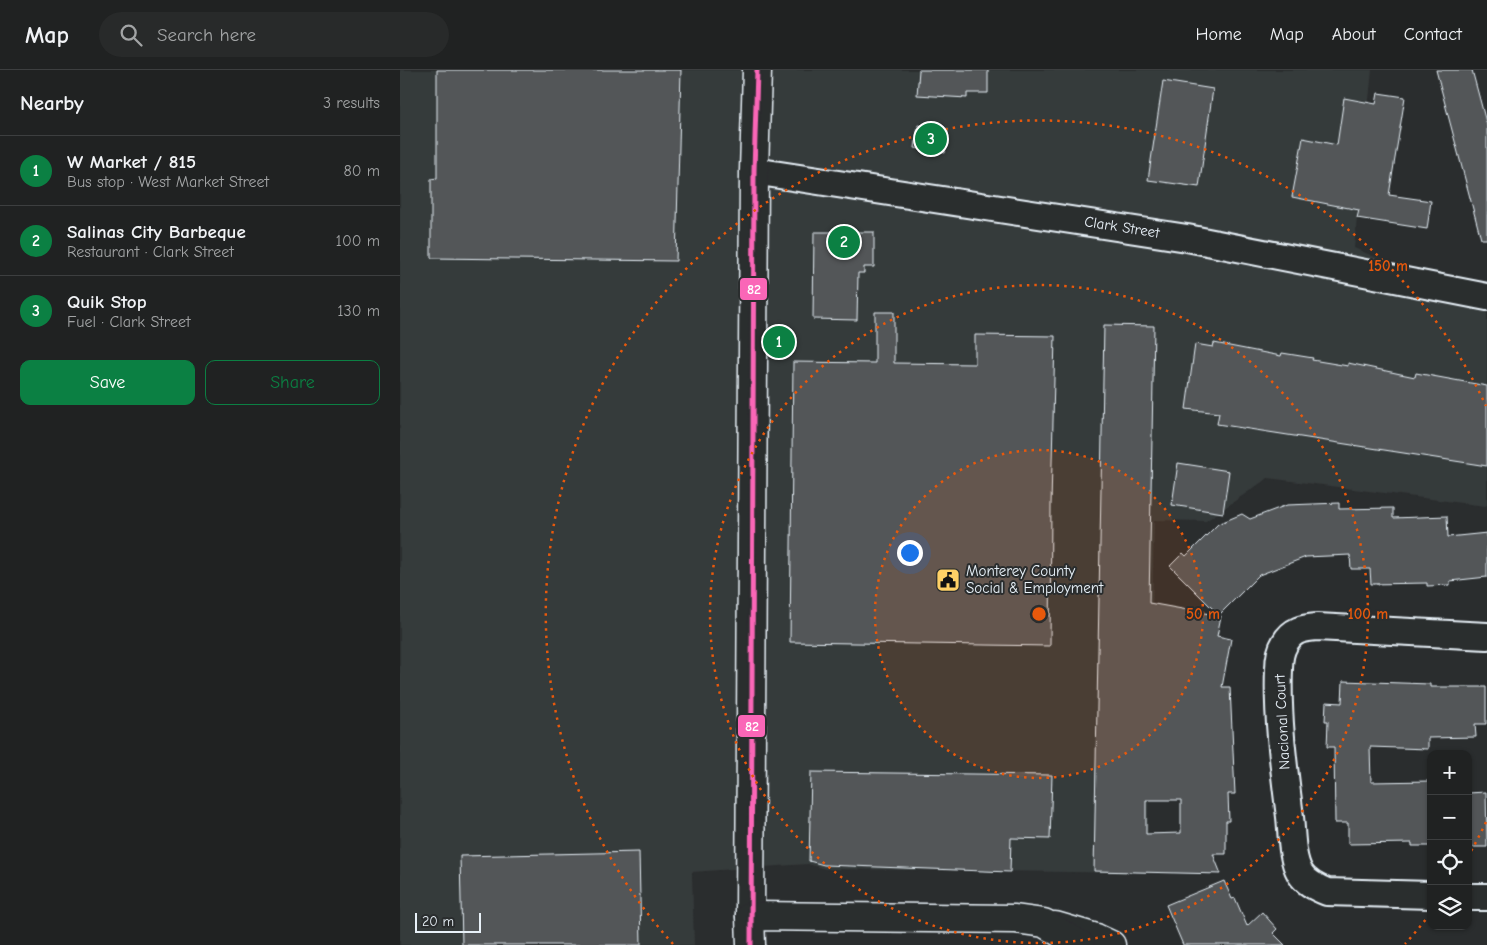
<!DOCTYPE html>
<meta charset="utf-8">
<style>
body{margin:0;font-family:"Comic Neue",sans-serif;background:#282a2a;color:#f1f3f6}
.controls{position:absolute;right:15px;bottom:15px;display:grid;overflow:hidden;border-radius:10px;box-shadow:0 1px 4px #0004}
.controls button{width:45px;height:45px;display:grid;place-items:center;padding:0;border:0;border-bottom:1px solid #3d3f40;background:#202222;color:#f1f3f6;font:25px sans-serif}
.scale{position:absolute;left:15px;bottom:12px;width:66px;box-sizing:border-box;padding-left:5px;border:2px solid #e8f1f8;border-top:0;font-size:14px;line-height:18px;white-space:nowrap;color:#e8f1f8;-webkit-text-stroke:4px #2a2d2e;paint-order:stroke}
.you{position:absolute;left:509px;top:482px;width:18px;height:18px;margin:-12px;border:4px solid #fff;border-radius:50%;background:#1a73e8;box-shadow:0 0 0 8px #1a73e833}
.badge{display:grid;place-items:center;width:32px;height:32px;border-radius:50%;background:#0b8043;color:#fff;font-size:16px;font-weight:700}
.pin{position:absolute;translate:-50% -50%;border:2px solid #fff;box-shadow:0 1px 5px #0006}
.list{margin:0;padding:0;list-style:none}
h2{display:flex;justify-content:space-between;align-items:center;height:65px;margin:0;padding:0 20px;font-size:21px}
h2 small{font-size:16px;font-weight:400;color:#a2a4a5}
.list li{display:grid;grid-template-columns:32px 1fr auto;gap:15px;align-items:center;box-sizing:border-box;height:70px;padding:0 20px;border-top:1px solid #3d3f40}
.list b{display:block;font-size:19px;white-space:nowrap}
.list p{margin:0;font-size:16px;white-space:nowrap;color:#a2a4a5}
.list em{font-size:16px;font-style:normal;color:#a2a4a5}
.actions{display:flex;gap:10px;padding:15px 20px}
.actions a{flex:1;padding:11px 0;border:1px solid #0b8043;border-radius:10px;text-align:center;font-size:18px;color:#0b8043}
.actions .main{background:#0b8043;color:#fff}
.icon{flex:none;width:28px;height:28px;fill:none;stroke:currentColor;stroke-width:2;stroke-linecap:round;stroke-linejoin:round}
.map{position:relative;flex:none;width:1087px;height:875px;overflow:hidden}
header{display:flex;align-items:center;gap:30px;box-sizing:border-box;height:70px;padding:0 25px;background:#202222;border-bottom:1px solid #3d3f40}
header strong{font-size:24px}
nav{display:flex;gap:28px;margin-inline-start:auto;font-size:18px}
.search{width:350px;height:45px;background:#282a2a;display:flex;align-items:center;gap:12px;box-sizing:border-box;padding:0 18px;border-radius:28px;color:#a2a4a5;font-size:19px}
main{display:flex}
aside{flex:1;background:#202222}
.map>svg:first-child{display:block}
.built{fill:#363a3b}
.building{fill:#535759;stroke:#e8f1f8;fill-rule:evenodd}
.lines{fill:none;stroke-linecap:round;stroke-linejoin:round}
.street-casing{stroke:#e8f1f8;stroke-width:30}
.primary-casing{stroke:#e8f1f8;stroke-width:31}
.highway-casing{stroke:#e8f1f8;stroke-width:31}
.street{stroke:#2a2d2e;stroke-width:26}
.primary{stroke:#2a2d2e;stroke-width:28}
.highway{stroke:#2a2d2e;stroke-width:28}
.bus-1-casing{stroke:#2a2d2e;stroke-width:9}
.bus-1{stroke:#fa66b7;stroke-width:5}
.ring{fill:none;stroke:#e8590c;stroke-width:2.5;stroke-dasharray:2.5 5}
.labels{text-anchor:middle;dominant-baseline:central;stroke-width:4;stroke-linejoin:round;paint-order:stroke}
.street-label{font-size:15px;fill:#e8f1f8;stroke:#2a2d2e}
.poi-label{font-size:15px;fill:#e8f1f8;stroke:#2a2d2e;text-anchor:start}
.centre{fill:#e8590c;stroke:#2a2d2e;stroke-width:2.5}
.ring-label{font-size:15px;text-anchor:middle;font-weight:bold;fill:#e8590c;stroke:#2a2d2e;stroke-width:4;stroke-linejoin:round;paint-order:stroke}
.line-badge{stroke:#2a2d2e;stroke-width:2}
.badge-label{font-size:14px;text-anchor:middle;font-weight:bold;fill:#fff}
</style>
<header>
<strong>Map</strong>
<div class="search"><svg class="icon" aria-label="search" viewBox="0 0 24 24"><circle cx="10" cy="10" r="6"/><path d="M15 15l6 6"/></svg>Search here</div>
<nav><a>Home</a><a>Map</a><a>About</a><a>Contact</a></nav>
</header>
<main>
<aside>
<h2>Nearby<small>3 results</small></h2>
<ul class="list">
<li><span class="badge">1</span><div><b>W Market / 815</b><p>Bus stop · West Market Street</p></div><em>80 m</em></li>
<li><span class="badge">2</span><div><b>Salinas City Barbeque</b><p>Restaurant · Clark Street</p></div><em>100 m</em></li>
<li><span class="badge">3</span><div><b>Quik Stop</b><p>Fuel · Clark Street</p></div><em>130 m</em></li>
</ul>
<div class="actions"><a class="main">Save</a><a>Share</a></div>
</aside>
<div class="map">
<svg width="1087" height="875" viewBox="0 0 1087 875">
<rect width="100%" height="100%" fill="#2a2d2e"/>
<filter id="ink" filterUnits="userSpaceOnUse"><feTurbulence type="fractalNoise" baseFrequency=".02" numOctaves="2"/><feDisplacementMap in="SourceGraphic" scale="10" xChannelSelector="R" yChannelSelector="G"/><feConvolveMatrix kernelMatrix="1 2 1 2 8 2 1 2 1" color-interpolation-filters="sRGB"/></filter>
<g filter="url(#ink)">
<!-- built -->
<path class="built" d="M 0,0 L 972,0 L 954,178 L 1087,235 L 1087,435 L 1085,436 L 868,408 L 806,451 L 754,450 L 747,803 L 425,799 L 408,794 L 292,802 L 294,875 L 0,875 Z"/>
<!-- building -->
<g class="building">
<path d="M 37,0 L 281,0 L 276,191 L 31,188 L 31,109 L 37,108 Z"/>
<path d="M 519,0 L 588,0 L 588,23 L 567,23 L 567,28 L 517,25 Z"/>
<path d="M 1036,0 L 1072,0 L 1087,56 L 1087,169 L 1081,169 Z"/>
<path d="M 763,11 L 813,19 L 799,117 L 748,110 Z"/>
<path d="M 978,23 L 1005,27 L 989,125 L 1031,131 L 1027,159 L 957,148 L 959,140 L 892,127 L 903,68 L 937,75 L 944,28 L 976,34 Z"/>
<path d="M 518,55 L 548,59 L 545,83 L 515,78 Z"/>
<path d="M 414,162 L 474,162 L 474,197 L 464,197 L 464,203 L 458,203 L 457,250 L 413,249 Z"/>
<path d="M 475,242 L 494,242 L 494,293 L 575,294 L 575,265 L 655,266 L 651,435 L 650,576 L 390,572 L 393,292 L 475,293 Z"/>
<path d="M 704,255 L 754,256 L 749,533 L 821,546 L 817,566 L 831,569 L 822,617 L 830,617 L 835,724 L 828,724 L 829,751 L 826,751 L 826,784 L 813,784 L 821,804 L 694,801 ZM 746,730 L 781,730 L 781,763 L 746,764 Z"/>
<path d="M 814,273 L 881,286 L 882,283 L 913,288 L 912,290 L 948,296 L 948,293 L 1015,307 L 1016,303 L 1087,316 L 1087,396 L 817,354 L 819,343 L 786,339 L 795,274 L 813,277 Z"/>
<path d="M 778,393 L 829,401 L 823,443 L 772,435 Z"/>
<path d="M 939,433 L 939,439 L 993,438 L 993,448 L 1047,446 L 1048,467 L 1087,463 L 1087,507 L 1050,511 L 1050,515 L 1027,516 L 1027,513 L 971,514 L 970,499 L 951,499 L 950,485 L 906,487 L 859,505 L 819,545 L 770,496 L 783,483 L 786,486 L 818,454 L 842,444 L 850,449 L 887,435 Z"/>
<path d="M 943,611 L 1030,614 L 1030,617 L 1086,617 L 1086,654 L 1075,654 L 1076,667 L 1028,668 L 1028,679 L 970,677 L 971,712 L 1031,711 L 1031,776 L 1012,776 L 1012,773 L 948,774 L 948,753 L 935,753 L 934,677 L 927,677 L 928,651 L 925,651 L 926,632 L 942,633 Z"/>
<path d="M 411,702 L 652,705 L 650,769 L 611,768 L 610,802 L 424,795 L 409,791 Z"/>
<path d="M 1086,722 L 1087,777 L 1068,777 L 1068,723 Z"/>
<path d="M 239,782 L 241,875 L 62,875 L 60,786 Z"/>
<path d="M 824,811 L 832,829 L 835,828 L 847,856 L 862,842 L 877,859 L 873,863 L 885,875 L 783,875 L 766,835 Z"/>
</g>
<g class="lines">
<!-- street casing -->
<g class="street-casing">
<g id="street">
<path d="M 354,101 L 787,168 L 1087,227"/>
<path d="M 1031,825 L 927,822 C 917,818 906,813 900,803 C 891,787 892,764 890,747 C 884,698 877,648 879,599 C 879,590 880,581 885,573 C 892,560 903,558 917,557 L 1087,566"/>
<path d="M 1068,827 L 1087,827"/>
</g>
</g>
<!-- primary casing -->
<g class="primary-casing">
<g id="primary">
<path d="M 350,846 L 354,101 L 357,0"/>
<path d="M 655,856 L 696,868 L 711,875"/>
</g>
</g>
<!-- highway casing -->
<g class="highway-casing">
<path id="highway" d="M 351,875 L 350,846 L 615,849 L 644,853 L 681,875"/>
</g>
<!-- street -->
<use href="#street" class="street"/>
<!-- primary -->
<use href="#primary" class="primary"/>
<!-- highway -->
<use href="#highway" class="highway"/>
<!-- bus-1 casing -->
<g class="bus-1-casing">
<path id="bus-1" d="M 351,875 L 354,101 L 357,0"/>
</g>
<!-- bus-1 -->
<use href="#bus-1" class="bus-1"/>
</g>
</g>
<!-- distance rings -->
<circle cx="639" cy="544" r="164" fill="#e8590c" fill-opacity=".12"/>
<g class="ring">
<circle cx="639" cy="544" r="164"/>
<circle cx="639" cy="544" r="329"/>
<path d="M1086 752A493 493 0 0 1 1070 783M1030 844A493 493 0 0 1 1005 874M273 874A493 493 0 1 1 1086 336"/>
</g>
<!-- icons -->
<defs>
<g id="civic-square" transform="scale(1.25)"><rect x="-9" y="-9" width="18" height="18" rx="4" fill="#ffd166" stroke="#2a2d2e"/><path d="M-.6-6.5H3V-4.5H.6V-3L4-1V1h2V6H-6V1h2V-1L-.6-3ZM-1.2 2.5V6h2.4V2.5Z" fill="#111"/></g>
</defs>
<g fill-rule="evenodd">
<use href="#civic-square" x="548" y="510"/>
</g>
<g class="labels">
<!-- street labels -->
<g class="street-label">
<text transform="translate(722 157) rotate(9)">Clark Street</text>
<text transform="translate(882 652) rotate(-93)">Nacional Court</text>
</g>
<!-- poi labels -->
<g class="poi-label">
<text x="566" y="501">Monterey County<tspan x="566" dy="17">Social &amp; Employment</tspan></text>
</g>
</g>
<circle cx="639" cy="544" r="8" class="centre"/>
<g class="ring-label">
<text x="988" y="201">150 m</text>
<text x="803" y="549">50 m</text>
<text x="968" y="549">100 m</text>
</g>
<g class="line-badge">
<rect x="339" y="207" width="29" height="24" rx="5" fill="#fa66b7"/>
<rect x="337" y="644" width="29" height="24" rx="5" fill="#fa66b7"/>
</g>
<g class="badge-label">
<text x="354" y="224">82</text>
<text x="352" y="661">82</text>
</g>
</svg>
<div class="controls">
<button>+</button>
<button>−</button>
<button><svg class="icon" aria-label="locate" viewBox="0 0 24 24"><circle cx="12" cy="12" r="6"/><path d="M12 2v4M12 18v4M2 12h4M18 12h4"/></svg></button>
<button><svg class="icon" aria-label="layers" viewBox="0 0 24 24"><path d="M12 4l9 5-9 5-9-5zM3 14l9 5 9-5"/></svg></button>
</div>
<div class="scale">20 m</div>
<div class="you"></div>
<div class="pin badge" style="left:379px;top:272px">1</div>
<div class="pin badge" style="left:444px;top:172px">2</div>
<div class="pin badge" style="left:531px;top:69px">3</div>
</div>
</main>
